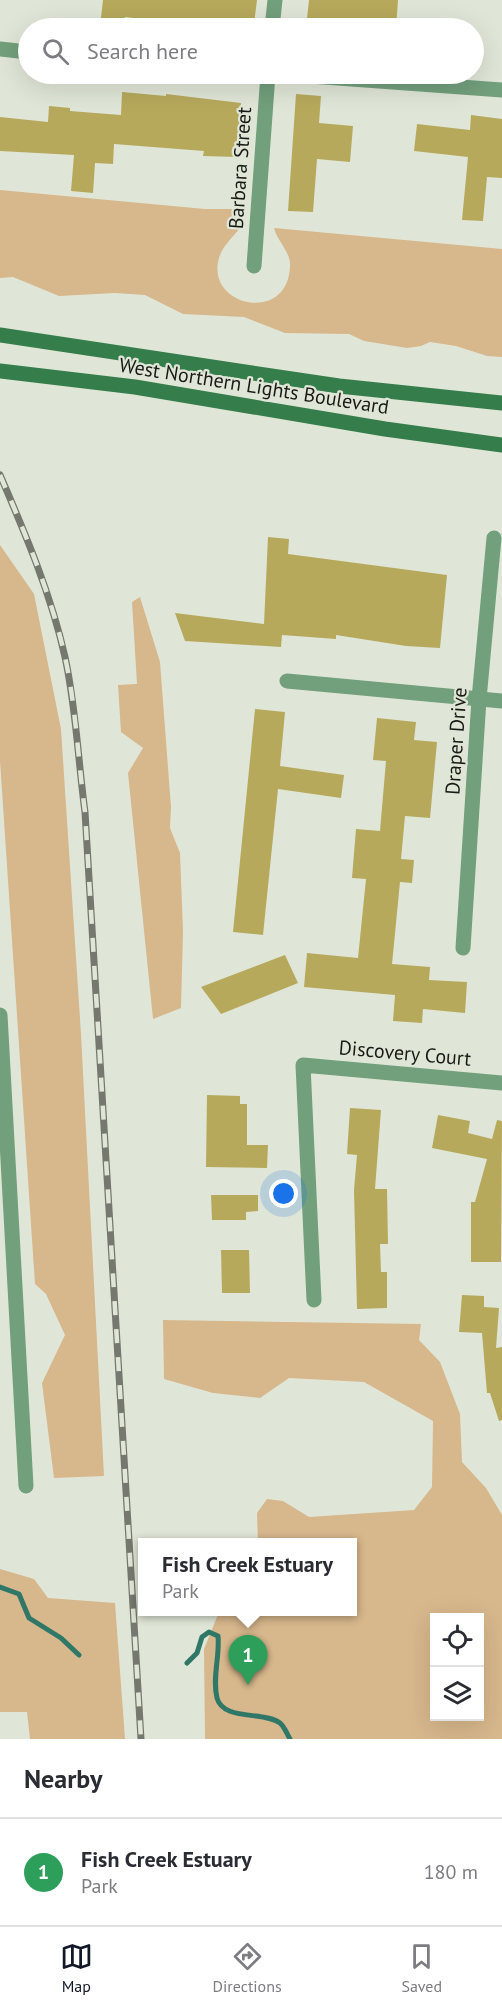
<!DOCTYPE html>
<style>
body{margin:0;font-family:"PT Sans",sans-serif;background:#f7f7f7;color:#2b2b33}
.controls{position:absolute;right:18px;bottom:18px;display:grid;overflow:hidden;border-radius:0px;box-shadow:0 6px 24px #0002}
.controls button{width:54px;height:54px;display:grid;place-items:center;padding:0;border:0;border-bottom:2px solid #e1e1e2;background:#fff;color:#2b2b33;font:30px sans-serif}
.you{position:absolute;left:284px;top:1194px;width:21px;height:21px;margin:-15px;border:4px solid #fff;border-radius:50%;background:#1a73e8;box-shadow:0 0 0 9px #1a73e833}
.badge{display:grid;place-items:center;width:39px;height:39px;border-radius:50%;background:#111827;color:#fff;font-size:20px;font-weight:700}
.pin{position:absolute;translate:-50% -50px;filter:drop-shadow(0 2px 3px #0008)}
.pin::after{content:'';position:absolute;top:32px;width:21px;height:18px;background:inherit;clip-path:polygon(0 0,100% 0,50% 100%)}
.popup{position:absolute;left:138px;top:1538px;width:219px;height:78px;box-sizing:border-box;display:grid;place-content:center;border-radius:0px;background:#fff;filter:drop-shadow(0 2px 4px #0005);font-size:20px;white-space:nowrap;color:#7c7c81}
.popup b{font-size:22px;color:#2b2b33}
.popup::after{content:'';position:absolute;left:50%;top:100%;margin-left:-12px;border:12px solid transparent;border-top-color:#fff}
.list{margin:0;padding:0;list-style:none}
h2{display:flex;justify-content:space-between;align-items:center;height:78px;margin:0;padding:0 24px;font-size:26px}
h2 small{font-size:20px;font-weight:400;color:#7c7c81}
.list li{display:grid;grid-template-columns:39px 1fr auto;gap:18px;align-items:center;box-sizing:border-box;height:108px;padding:0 24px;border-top:2px solid #e1e1e2}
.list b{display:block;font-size:22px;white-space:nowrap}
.list p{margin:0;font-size:20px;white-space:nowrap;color:#7c7c81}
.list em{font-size:20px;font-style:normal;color:#7c7c81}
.icon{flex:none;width:33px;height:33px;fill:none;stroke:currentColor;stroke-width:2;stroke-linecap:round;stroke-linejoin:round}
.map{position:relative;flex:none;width:502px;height:1739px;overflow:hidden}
.search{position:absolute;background:#fff;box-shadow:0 6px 24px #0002;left:18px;right:18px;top:18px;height:66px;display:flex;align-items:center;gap:15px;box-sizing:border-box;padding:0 21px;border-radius:33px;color:#7c7c81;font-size:22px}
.sheet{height:186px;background:#fff}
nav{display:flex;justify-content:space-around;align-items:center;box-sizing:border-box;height:84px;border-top:2px solid #e1e1e2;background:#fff;font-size:16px;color:#7c7c81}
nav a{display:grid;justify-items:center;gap:3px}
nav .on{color:#111827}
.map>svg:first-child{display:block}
.green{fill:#d7b78c;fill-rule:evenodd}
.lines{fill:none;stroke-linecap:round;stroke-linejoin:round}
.stream{stroke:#2f7766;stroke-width:5}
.building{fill:#b6a95c}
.street{stroke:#729f7c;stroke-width:15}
.secondary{stroke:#357d4a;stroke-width:15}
.rail-casing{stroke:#74786e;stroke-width:7}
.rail{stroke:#e0e6d7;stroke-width:4.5;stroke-dasharray:14;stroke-linecap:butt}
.labels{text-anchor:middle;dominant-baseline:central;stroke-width:4.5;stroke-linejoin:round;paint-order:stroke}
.street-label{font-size:20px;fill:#191b16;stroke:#e0e6d7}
</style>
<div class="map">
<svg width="502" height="1739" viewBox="0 0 502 1739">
<rect width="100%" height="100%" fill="#e0e6d7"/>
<!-- green -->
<g class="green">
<path d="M 0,190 L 205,209 L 243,209 L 243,224 C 236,235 223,244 219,258 C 205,306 288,325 290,266 C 291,252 277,241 274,228 L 502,249 L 502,357 L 487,356 L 456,346 L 430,342 L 421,346 L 407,348 L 364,341 L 349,334 L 285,333 L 244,317 L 183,314 L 145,295 L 115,293 L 59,296 L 13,277 L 0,278 Z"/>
<path d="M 0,545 L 34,594 L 61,729 L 81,1034 L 104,1476 L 54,1478 L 42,1383 L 65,1335 L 46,1294 L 35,1284 L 0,761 Z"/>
<path d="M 140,597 L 160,662 L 171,807 L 170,828 L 180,853 L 183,931 L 181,1008 L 153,1019 L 128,773 L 143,748 L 121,732 L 118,685 L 137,684 L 132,602 Z"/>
<path d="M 163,1320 L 421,1324 L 419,1340 L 440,1362 L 460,1414 L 462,1462 L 486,1488 L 502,1515 L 502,1739 L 205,1739 L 204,1649 L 219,1612 L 353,1612 L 353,1542 L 258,1542 L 257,1513 L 267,1499 L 283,1501 L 309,1517 L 414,1510 L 432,1487 L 433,1421 L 364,1382 L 289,1378 L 260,1398 L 213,1393 L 164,1379 ZM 434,1618 L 480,1618 L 480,1716 L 434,1716 Z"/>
<path d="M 0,1569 L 34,1579 L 48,1598 L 115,1603 L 125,1739 L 30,1739 L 27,1712 L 0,1712 Z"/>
</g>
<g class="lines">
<!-- stream -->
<g class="stream">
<path d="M 0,1587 L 19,1594 L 29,1618 L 61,1638 L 79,1655"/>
<path d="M 187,1663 L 197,1653 L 202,1637 L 209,1632 L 218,1636 C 220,1657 212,1677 217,1698 C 223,1721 264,1711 280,1723 C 284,1726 287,1734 290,1739"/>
</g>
</g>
<!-- building -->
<g class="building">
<path d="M 103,0 L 257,0 L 254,24 L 215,22 L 214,28 L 125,17 L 125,19 L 101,18 Z"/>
<path d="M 309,0 L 398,0 L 396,28 L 306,28 Z"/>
<path d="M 122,92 L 166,96 L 166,94 L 241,103 L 236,157 L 203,156 L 204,151 L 114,144 L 113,164 L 95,163 L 93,193 L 71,191 L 74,155 L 0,151 L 0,117 L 48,122 L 49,106 L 70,108 L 70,111 L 121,115 Z"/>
<path d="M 296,94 L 321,96 L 319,123 L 353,126 L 350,162 L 317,159 L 313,212 L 288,211 Z"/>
<path d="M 471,115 L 502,119 L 502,178 L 487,177 L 483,221 L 462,220 L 468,157 L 414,151 L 417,124 L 470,130 Z"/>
<path d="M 268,537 L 289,539 L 288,554 L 447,575 L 440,648 L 406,646 L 336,635 L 336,639 L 282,635 L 281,647 L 185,641 L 175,613 L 264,624 Z"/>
<path d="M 255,709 L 285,712 L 280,766 L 344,775 L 341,798 L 278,789 L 263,935 L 233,932 Z"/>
<path d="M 377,718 L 416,722 L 414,740 L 437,742 L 430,818 L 405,816 L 401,859 L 414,860 L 412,883 L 400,882 L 392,964 L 430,967 L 429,980 L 467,982 L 465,1013 L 423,1009 L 422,1023 L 393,1021 L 395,995 L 304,987 L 307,953 L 358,958 L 366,879 L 352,878 L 356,829 L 380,831 L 386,761 L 373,760 Z"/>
<path d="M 285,955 L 298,983 L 221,1014 L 201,987 Z"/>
<path d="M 207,1095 L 240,1096 L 240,1104 L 247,1104 L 247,1145 L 268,1145 L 267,1168 L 206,1167 Z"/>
<path d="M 350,1108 L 381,1110 L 375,1189 L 387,1189 L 388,1244 L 380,1244 L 381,1272 L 387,1272 L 387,1308 L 357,1309 L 354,1190 L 357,1155 L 347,1154 Z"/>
<path d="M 438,1115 L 470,1121 L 468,1133 L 492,1139 L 497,1120 L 502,1121 L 501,1262 L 471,1262 L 471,1202 L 475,1202 L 487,1159 L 432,1148 Z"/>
<path d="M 211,1195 L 258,1195 L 258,1211 L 246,1212 L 246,1220 L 212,1220 Z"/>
<path d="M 221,1250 L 249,1250 L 250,1293 L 222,1293 Z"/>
<path d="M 462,1295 L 484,1296 L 484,1307 L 499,1308 L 496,1348 L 502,1347 L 502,1420 L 499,1421 L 490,1393 L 487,1393 L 482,1333 L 459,1332 Z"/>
</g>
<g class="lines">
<!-- street -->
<g class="street">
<path d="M 272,28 L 275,0"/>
<path d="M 0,49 L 28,52"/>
<path d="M 283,74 L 502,90"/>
<path d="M 254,266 L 268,74"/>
<path d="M 287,681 L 502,701"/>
<path d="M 463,948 L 479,699 L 494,538"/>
<path d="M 0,1015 L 26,1486"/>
<path d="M 314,1300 L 303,1065 L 502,1083"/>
</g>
<!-- secondary -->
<g class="secondary">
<path d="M 0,335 L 339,386 L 502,403"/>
<path d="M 0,371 L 135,387 L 385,429 L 502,445"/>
</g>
<!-- rail casing -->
<g class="rail-casing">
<path id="rail" d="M 0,475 C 25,533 51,594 65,657 C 76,707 78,760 85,812 L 141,1739"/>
</g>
<!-- rail -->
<use href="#rail" class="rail"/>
</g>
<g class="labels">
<!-- street labels -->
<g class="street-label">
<text transform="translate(240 168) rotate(-86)">Barbara Street</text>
<text transform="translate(254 386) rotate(9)">West Northern Lights Boulevard</text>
<text transform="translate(456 741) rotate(-86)">Draper Drive</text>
<text transform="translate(405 1053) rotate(5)">Discovery Court</text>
</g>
</g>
</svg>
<div class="controls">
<button><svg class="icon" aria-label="locate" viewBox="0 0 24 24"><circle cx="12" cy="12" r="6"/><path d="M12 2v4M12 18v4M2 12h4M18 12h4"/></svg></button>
<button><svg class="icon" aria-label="layers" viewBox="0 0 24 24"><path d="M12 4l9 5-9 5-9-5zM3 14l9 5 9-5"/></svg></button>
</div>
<div class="you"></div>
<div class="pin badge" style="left:248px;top:1685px;background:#2e9e5b">1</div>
<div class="popup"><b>Fish Creek Estuary</b>Park</div>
<div class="search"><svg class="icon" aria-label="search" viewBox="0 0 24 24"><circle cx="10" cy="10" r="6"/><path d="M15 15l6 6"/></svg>Search here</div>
</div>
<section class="sheet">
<h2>Nearby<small></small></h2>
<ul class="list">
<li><span class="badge" style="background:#2e9e5b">1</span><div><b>Fish Creek Estuary</b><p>Park</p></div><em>180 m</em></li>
</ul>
</section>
<nav>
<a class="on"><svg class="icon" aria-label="map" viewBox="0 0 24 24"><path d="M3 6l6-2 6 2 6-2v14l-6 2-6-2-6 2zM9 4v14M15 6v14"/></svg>Map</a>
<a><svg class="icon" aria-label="directions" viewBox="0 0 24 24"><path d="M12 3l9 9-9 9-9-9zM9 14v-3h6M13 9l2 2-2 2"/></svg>Directions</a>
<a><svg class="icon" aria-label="saved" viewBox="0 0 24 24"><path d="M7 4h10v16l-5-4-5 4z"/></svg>Saved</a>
</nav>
